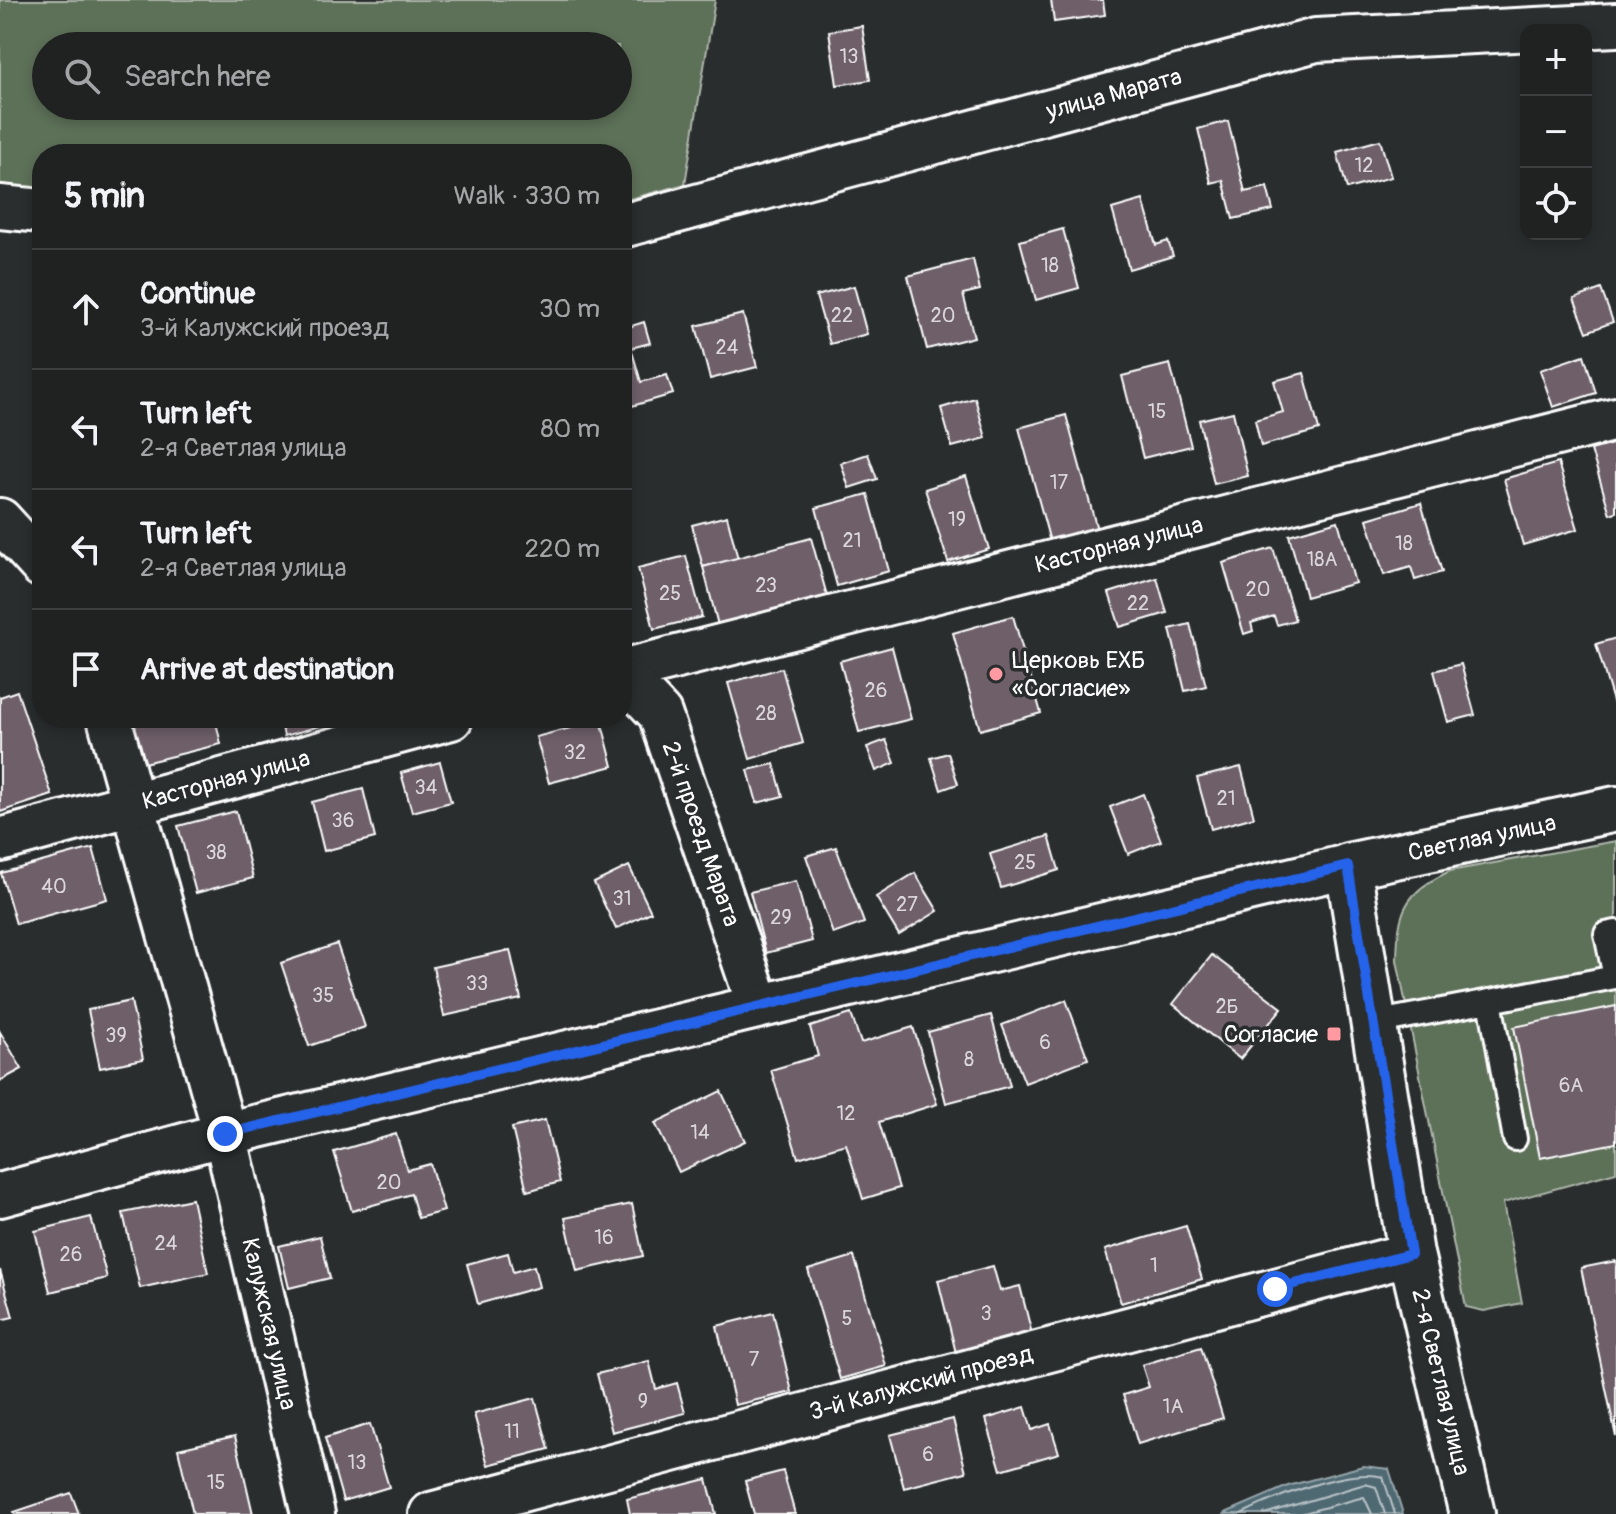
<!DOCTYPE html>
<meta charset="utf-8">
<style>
body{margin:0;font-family:Pangolin,sans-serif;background:#2d2f2f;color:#f1f3f6}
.controls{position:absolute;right:24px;top:24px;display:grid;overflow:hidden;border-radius:16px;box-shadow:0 4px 12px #0003}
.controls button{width:72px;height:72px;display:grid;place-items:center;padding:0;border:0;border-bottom:2px solid #3d3f40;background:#202222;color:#f1f3f6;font:40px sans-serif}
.stop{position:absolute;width:24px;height:24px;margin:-18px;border:6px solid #2563eb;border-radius:50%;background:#fff}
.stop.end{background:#2563eb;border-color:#fff;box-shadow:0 2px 8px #0008}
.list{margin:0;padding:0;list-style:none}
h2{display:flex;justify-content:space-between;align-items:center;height:104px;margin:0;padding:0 32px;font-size:34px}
h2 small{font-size:26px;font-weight:400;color:#a2a4a5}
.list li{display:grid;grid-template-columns:52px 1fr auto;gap:24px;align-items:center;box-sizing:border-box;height:120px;padding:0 32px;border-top:2px solid #3d3f40}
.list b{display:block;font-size:30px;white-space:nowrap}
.list p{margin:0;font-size:26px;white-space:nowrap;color:#a2a4a5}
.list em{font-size:26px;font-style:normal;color:#a2a4a5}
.icon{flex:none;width:44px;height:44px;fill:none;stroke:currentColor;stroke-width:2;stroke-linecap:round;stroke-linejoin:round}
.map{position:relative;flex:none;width:1616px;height:1514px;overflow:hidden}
.search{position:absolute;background:#202222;box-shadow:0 4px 12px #0003;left:32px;top:32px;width:600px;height:88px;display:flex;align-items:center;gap:20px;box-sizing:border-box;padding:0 28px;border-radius:44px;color:#a2a4a5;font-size:30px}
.panel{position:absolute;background:#202222;box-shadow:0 4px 12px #0003;left:32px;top:144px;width:600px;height:584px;border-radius:32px}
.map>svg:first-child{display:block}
.green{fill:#5d6f59;stroke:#aeb7ac;stroke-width:2;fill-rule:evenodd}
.water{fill:#4f6973;stroke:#95a5ab;stroke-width:2}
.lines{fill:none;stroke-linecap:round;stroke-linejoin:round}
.shore{stroke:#b9c3c7;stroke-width:2}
.building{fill:#6e5e69;stroke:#fff;stroke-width:2}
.lane-casing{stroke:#fff;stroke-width:28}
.street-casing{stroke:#fff;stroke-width:48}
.secondary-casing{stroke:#fff;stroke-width:50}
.lane{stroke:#2a2d2e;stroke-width:22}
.street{stroke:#2a2d2e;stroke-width:42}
.secondary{stroke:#2a2d2e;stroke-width:44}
.route{stroke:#2563eb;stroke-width:10}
.poi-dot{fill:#ff9aa2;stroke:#2a2d2e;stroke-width:3}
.labels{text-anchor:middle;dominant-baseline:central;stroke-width:7;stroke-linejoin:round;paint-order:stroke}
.number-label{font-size:20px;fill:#dbd7da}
.street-label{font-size:24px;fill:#fff;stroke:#2a2d2e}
.poi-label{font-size:24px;fill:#fff;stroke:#2a2d2e;text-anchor:start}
</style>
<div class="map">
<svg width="1616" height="1514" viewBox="0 0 1616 1514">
<rect width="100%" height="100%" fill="#2a2d2e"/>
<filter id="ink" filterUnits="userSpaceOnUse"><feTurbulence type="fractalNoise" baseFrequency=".0125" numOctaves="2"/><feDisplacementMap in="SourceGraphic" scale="16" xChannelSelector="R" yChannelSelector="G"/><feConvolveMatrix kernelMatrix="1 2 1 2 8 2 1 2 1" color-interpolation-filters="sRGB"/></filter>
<g filter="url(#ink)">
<!-- green -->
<g class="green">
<path d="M 0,0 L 715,0 L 685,184 L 622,201 L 622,154 L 42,154 L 42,196 L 0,191 ZM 46,46 L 618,46 L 618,106 L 46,106 Z"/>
<path d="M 1616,841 L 1616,1172 L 1503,1203 L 1522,1303 L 1484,1311 L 1466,1307 L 1397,960 C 1398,910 1404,893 1450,871 Z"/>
</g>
<!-- water -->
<path class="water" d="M 1363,1466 L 1389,1469 L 1403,1514 L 1223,1514 L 1288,1486 Z"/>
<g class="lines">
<!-- shore -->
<g class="shore">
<path d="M 1241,1514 C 1273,1498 1348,1467 1383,1477 L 1395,1514"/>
<path d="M 1264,1514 L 1365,1484 L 1376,1487 L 1385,1514"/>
<path d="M 1300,1514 L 1364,1497 L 1372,1514"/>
</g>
</g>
<!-- building -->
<g class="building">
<path d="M 1051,0 L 1103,0 L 1105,15 L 1054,22 Z"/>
<path d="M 862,26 L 870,80 L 837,85 L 829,31 Z"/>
<path d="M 1228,121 L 1245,192 L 1267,187 L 1273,210 L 1233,219 L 1223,180 L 1211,183 L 1198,129 Z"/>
<path d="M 1380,140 L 1391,177 L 1347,189 L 1337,152 Z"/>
<path d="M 1143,200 L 1156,245 L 1168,241 L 1173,256 L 1129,269 L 1112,209 Z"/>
<path d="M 1063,229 L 1079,288 L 1036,300 L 1020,241 Z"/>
<path d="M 973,259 L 980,290 L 963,294 L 974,337 L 927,349 L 908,276 Z"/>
<path d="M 854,286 L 867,334 L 830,344 L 816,296 Z"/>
<path d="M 1601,289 L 1613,322 L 1587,332 L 1574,299 Z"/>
<path d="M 743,314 L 757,367 L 710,379 L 696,326 Z"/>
<path d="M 644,322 L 650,343 L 631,348 L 641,382 L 667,375 L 673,394 L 622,409 L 622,329 Z"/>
<path d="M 1584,355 L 1596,393 L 1553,407 L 1540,370 Z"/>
<path d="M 1170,364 L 1191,446 L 1143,458 L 1122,376 Z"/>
<path d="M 1304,373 L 1319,430 L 1261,446 L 1255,420 L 1283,412 L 1274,381 Z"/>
<path d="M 975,398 L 986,438 L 952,447 L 941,408 Z"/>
<path d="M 1233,412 L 1248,476 L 1214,484 L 1199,420 Z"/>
<path d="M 1066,415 L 1099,537 L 1052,549 L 1019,428 Z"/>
<path d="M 1616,443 L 1616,512 L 1610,514 L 1591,450 Z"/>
<path d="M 868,454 L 877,479 L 849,488 L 841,463 Z"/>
<path d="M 1558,463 L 1578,529 L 1523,545 L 1504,479 Z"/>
<path d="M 966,476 L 989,549 L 948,562 L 925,489 Z"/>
<path d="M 868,494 L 889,571 L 837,586 L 816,508 Z"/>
<path d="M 1421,503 L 1442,572 L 1415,580 L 1411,567 L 1384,575 L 1367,519 Z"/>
<path d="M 727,516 L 738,559 L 703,567 L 692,525 Z"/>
<path d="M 1338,521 L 1355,583 L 1306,597 L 1289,535 Z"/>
<path d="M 811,538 L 829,603 L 720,633 L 703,567 Z"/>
<path d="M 1273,548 L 1295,620 L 1277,625 L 1274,616 L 1251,623 L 1253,631 L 1244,634 L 1223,563 Z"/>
<path d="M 686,556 L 702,617 L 654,629 L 638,568 Z"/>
<path d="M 1157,578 L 1167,613 L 1120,627 L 1109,593 Z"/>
<path d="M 1013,616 L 1041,713 L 980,730 L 953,633 Z"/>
<path d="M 1190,624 L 1206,686 L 1185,691 L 1170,629 Z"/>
<path d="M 1616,638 L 1616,708 L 1615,708 L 1596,644 Z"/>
<path d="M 892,647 L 911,719 L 859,732 L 840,661 Z"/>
<path d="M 1461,664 L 1475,715 L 1448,722 L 1434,671 Z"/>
<path d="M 782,668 L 803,743 L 750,759 L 728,683 Z"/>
<path d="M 17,691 L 52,795 L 0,812 L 0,697 Z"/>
<path d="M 128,718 L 215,718 L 221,744 L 140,764 Z"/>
<path d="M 280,718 L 345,718 L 346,719 L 284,736 Z"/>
<path d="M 601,720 L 613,766 L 549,783 L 536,737 Z"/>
<path d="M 886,740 L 895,763 L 876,771 L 867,747 Z"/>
<path d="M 948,753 L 958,784 L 941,790 L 931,758 Z"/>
<path d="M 440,762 L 451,802 L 412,812 L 401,773 Z"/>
<path d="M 774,764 L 783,796 L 757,803 L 748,770 Z"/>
<path d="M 1241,767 L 1254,817 L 1211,829 L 1197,778 Z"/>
<path d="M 363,789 L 375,838 L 324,851 L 312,802 Z"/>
<path d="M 1143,794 L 1161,841 L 1128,854 L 1110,807 Z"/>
<path d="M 236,811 L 253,878 L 196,893 L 178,826 Z"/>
<path d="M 1049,836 L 1059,870 L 1001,888 L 990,854 Z"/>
<path d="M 836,847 L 864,923 L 833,934 L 806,856 Z"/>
<path d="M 93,848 L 107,899 L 16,924 L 1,873 Z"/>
<path d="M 629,866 L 651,912 L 616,929 L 594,883 Z"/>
<path d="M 915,873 L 938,911 L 899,935 L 876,897 Z"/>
<path d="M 796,881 L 812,941 L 766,953 L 750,892 Z"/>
<path d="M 337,944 L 365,1027 L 309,1046 L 281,963 Z"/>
<path d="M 510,950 L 521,999 L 444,1016 L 433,967 Z"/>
<path d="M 1212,955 L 1282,1008 L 1240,1059 L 1173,1004 Z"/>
<path d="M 1066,1000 L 1088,1059 L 1025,1083 L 1002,1025 Z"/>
<path d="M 131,1001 L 143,1059 L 100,1068 L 88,1010 Z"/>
<path d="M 1616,1006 L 1616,1143 L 1540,1158 L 1514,1027 Z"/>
<path d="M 851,1014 L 861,1043 L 913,1027 L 937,1104 L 879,1122 L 899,1188 L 863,1199 L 846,1144 L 798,1158 L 771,1070 L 818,1056 L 810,1027 Z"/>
<path d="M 991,1015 L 1010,1086 L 946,1103 L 928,1032 Z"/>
<path d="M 0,1032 L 22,1069 L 0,1081 Z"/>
<path d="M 721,1091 L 745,1141 L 679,1172 L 655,1123 Z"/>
<path d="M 545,1120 L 560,1182 L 527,1191 L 512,1128 Z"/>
<path d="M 396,1134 L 407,1170 L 430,1164 L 444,1211 L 418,1218 L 411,1194 L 352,1211 L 334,1152 Z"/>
<path d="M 192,1199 L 208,1273 L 140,1288 L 123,1213 Z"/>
<path d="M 632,1204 L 643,1256 L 577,1271 L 565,1218 Z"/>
<path d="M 91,1217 L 107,1278 L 50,1292 L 35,1231 Z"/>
<path d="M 1186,1226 L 1202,1279 L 1121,1303 L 1105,1250 Z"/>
<path d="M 320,1236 L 330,1278 L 289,1288 L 279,1246 Z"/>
<path d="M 508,1253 L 513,1272 L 534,1266 L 539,1287 L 478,1304 L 467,1264 Z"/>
<path d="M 854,1256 L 886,1366 L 840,1379 L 808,1270 Z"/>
<path d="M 1616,1261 L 1616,1437 L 1581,1268 Z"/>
<path d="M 993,1266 L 1000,1291 L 1020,1286 L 1032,1334 L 956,1353 L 938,1280 Z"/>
<path d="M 0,1270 L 13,1317 L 0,1320 Z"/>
<path d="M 773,1312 L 792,1392 L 735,1405 L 717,1326 Z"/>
<path d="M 1201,1347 L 1223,1418 L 1138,1444 L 1123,1395 L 1149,1387 L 1142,1365 Z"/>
<path d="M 649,1361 L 656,1389 L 677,1383 L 685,1413 L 612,1432 L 597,1374 Z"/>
<path d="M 535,1398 L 549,1449 L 488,1465 L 474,1414 Z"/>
<path d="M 1025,1407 L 1032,1430 L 1050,1424 L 1059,1453 L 1001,1470 L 986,1419 Z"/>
<path d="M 953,1419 L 966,1472 L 904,1488 L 890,1435 Z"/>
<path d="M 370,1424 L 389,1487 L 343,1501 L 325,1438 Z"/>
<path d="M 235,1436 L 253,1514 L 193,1514 L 178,1449 Z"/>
<path d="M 783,1471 L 795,1514 L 754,1514 L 745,1481 Z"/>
<path d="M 707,1479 L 716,1514 L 630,1514 L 627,1499 Z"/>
<path d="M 71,1493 L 79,1514 L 15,1514 L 14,1512 Z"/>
</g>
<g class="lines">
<!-- lane casing -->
<g class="lane-casing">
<g id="lane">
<path d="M 1490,1001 L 1615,977 L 1606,934 L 1616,932"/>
<path d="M 1373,1023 L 1490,1001 L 1515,1139"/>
</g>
</g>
<!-- street casing -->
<g class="street-casing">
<g id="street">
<path d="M 0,207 L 42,211"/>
<path d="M 622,226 L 1316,40 L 1616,25"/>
<path d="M 0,520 L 42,566"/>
<path d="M 622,671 L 1616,419"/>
<path d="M 622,674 L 660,714 L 759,1006"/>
<path d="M 109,718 L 225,1134 L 313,1514"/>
<path d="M 0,840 L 451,718"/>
<path d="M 0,1195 L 225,1134 L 1348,866"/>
<path d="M 431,1514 L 1411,1254"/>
</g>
</g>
<!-- secondary casing -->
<g class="secondary-casing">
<path id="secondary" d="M 1472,1514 L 1411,1254 L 1348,866 L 1616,809"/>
</g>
<!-- lane -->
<use href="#lane" class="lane"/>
<!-- street -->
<use href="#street" class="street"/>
<!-- secondary -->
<use href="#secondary" class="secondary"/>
</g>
</g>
<g class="lines" filter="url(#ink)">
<!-- route -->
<path class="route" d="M 225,1134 L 1348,866 L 1411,1254 L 1275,1289"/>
</g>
<!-- markers -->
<g class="poi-dot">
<circle cx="996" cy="674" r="8"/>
<rect x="1326" y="1026" width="16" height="16" rx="4"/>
</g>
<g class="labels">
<!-- number labels -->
<g class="number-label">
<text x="849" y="56">13</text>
<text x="1364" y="165">12</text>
<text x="1050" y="265">18</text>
<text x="842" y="315">22</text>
<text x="943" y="315">20</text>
<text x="727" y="347">24</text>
<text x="1157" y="411">15</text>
<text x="1059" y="482">17</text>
<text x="957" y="519">19</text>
<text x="852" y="540">21</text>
<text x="1404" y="543">18</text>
<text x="1322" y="559">18А</text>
<text x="766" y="585">23</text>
<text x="1258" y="589">20</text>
<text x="670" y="593">25</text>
<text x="1138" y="603">22</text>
<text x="876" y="690">26</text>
<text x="766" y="713">28</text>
<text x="575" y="752">32</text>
<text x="426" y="787">34</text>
<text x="1226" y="798">21</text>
<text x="343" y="820">36</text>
<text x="216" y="852">38</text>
<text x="1025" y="862">25</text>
<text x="54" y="886">40</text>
<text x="622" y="898">31</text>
<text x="907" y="904">27</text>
<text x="781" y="917">29</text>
<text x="477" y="983">33</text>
<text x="323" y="995">35</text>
<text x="1227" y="1006">2Б</text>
<text x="116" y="1035">39</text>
<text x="1045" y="1042">6</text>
<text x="969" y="1059">8</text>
<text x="1571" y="1085">6А</text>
<text x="846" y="1113">12</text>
<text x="700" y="1132">14</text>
<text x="389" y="1182">20</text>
<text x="604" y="1237">16</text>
<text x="166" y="1243">24</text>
<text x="71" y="1254">26</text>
<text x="1154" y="1265">1</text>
<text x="986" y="1313">3</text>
<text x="847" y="1318">5</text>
<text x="754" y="1359">7</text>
<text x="643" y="1401">9</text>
<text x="1173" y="1406">1А</text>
<text x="512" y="1431">11</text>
<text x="928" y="1454">6</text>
<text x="357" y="1462">13</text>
<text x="216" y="1482">15</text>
</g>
<!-- street labels -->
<g class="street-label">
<text transform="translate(1114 94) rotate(-15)">улица Марата</text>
<text transform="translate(1119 545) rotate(-14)">Касторная улица</text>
<text transform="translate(226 780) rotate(-15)">Касторная улица</text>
<text transform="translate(701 834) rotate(71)">2-й проезд Марата</text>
<text transform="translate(1482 838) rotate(-12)">Светлая улица</text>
<text transform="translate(269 1324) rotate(77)">Калужская улица</text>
<text transform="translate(1441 1382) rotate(77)">2-я Светлая улица</text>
<text transform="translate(921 1383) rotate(-15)">3-й Калужский проезд</text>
</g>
<!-- poi labels -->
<g class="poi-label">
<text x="1012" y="660">Церковь ЕХБ<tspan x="1012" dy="28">«Согласие»</tspan></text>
<text x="1318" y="1034" text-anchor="end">Согласие</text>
</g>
</g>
</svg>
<div class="controls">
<button>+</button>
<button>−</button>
<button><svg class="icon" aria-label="locate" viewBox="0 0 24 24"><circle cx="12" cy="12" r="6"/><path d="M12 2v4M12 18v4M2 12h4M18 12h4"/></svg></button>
</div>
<div class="stop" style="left:1275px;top:1289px"></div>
<div class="stop end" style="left:225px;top:1134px"></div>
<div class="search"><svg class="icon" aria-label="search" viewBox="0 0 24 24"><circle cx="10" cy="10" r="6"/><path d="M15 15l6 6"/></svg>Search here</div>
<section class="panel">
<h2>5 min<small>Walk · 330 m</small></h2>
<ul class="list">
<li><svg class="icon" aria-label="ahead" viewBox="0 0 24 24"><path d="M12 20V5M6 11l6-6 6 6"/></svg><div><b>Continue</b><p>3-й Калужский проезд</p></div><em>30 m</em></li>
<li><svg class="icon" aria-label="left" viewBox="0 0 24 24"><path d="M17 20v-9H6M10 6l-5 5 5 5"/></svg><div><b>Turn left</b><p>2-я Светлая улица</p></div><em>80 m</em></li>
<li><svg class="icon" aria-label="left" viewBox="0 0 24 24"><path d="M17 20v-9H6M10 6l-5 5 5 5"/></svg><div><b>Turn left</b><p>2-я Светлая улица</p></div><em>220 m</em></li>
<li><svg class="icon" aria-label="arrive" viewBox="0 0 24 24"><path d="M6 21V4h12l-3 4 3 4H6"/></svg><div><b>Arrive at destination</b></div></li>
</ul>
</section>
</div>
